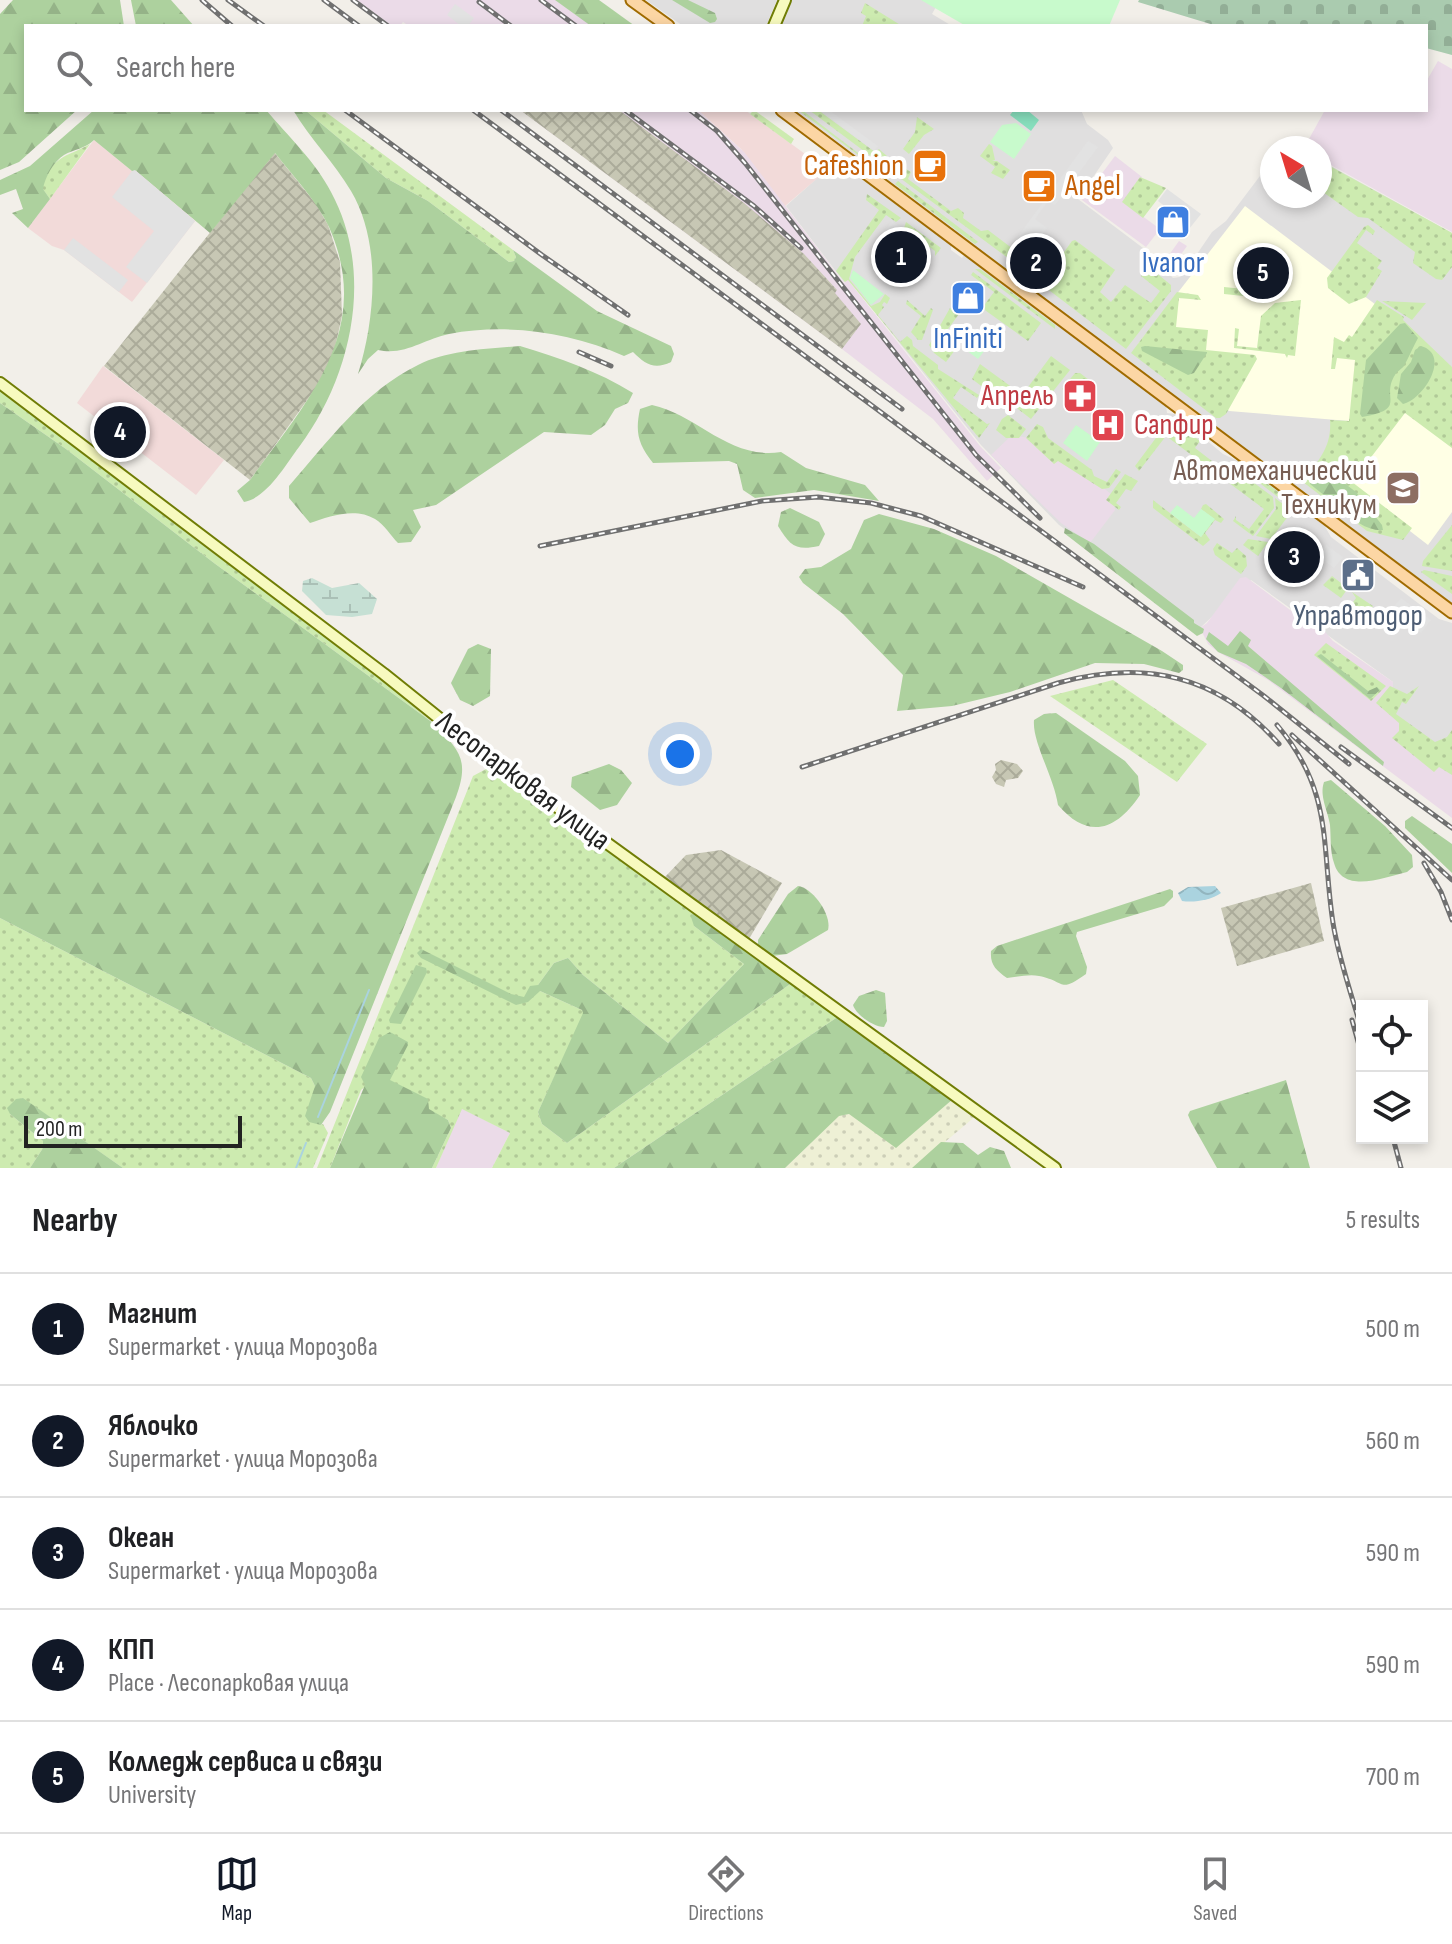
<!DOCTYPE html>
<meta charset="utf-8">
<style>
body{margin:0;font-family:"Sofia Sans Condensed",sans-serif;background:#f6f6f6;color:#202124}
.controls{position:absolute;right:24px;bottom:24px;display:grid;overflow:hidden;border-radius:0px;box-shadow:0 4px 12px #0003}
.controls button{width:72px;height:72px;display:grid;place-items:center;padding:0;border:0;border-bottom:2px solid #e0e0e0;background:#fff;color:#202124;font:40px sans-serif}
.compass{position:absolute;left:1260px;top:136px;width:72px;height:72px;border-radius:50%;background:#fff;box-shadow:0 4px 12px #0003;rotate:322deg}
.scale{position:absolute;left:24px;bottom:20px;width:218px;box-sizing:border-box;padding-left:8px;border:4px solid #222;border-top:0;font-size:22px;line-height:28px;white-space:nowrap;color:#222;-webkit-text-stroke:6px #fff;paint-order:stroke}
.you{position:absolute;left:680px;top:754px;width:28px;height:28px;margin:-20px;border:6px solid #fff;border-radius:50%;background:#1a73e8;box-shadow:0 0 0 12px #1a73e833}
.badge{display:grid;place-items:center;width:52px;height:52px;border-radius:50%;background:#111827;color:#fff;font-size:26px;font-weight:700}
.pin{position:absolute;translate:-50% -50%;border:4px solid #fff;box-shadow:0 2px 8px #0006}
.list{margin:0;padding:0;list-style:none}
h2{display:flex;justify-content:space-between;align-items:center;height:104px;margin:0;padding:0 32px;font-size:34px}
h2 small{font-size:26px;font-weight:400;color:#757577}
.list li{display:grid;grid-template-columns:52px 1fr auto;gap:24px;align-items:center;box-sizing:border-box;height:112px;padding:0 32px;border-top:2px solid #e0e0e0}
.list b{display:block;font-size:30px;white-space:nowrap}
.list p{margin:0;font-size:26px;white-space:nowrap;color:#757577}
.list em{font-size:26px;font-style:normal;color:#757577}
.icon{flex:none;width:44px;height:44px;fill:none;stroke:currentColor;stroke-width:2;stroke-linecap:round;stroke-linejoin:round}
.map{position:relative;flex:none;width:1452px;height:1168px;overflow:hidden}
.search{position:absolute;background:#fff;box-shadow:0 4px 12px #0003;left:24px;right:24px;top:24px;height:88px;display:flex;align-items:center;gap:20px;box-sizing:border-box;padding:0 28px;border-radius:0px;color:#757577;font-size:30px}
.sheet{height:664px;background:#fff}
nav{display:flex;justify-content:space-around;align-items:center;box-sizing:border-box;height:112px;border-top:2px solid #e0e0e0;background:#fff;font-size:22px;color:#757577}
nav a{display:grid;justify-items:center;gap:4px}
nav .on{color:#111827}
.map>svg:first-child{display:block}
.residential{fill:#e0dfdf}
.commercial{fill:#f2dad9}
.industrial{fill:#ebdbe8}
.education{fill:#ffffe5}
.construction{fill:url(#construction-cross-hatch)}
.farmland{fill:url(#farmland-dots)}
.grass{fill:url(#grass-dots)}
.forest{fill:url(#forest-firs)}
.wetland{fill:url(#wetland-marsh)}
.cemetery{fill:url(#cemetery-stones)}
.park{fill:#c8facc}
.pitch{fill:#88e0be}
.parking{fill:#e2e2e2}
.water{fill:url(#water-waves)}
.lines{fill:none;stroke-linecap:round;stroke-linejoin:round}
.stream{stroke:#aad3df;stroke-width:2}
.secondary-casing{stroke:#707d05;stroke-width:14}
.primary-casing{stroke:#a06b00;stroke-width:15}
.secondary{stroke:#f7fabf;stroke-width:10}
.primary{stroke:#fcd6a4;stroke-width:11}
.rail-casing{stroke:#707070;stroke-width:5}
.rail{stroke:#fff;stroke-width:2;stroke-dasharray:6;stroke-linecap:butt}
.labels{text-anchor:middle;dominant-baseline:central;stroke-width:8;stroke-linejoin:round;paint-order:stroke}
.food-label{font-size:30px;fill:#c56008;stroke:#fff;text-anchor:end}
.shop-label{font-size:30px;fill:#366cbe;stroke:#fff}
.health-label{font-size:30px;fill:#be3a42;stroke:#fff;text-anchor:end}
.education-label{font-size:30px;fill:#785e54;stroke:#fff;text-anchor:end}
.service-label{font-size:30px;fill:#4e5e75;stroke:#fff}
.street-label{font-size:30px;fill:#222;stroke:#fff}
</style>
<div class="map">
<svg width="1452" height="1168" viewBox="0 0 1452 1168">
<defs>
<pattern id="construction-cross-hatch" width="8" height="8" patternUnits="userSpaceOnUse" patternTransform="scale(2)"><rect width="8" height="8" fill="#c7c7b4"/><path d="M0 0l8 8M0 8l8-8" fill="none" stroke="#abab9a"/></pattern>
<pattern id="farmland-dots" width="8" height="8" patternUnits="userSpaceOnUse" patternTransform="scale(2)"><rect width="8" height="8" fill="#eef0d5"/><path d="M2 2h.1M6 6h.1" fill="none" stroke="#ccceb7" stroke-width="1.8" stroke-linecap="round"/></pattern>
<pattern id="grass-dots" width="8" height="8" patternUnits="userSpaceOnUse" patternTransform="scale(2)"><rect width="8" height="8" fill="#cdebb0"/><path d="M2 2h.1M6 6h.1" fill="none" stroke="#b0c997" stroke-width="1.8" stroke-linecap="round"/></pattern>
<pattern id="forest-firs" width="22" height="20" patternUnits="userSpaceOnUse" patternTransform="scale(2)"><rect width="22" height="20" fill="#add19e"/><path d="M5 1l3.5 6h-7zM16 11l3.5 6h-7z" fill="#95b388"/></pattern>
<pattern id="wetland-marsh" width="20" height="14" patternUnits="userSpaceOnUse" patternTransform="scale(2)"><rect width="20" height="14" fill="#c6e0d4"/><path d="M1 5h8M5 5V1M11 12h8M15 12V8" fill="none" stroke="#aac0b6"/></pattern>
<pattern id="cemetery-stones" width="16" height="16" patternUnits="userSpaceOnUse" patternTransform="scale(2)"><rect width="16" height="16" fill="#aacbaf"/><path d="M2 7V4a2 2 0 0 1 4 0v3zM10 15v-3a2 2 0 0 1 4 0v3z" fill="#92ae96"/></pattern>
<pattern id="water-waves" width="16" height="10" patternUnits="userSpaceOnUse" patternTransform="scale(2)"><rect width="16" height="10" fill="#aad3df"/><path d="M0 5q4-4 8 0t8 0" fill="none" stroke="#92b5bf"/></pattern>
</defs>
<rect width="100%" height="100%" fill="#f2efe9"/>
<!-- residential -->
<g class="residential">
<path d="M 646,0 L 777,0 L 766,26 L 683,26 Z"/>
<path d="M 790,0 L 929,0 L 937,5 L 932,14 L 952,26 L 780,26 Z"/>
<path d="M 795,110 L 1081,110 L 1087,124 L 1108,140 L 1113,148 L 1078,199 L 1147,251 L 1173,278 L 1180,277 L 1184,273 L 1212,232 L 1226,221 L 1272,160 L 1272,196 L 1320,196 L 1320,160 L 1452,233 L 1452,603 Z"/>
<path d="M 834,163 L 852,172 L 951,245 L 951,250 L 962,258 L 964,255 L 982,268 L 1166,406 L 1167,413 L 1175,414 L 1223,454 L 1240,462 L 1291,500 L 1297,511 L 1307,512 L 1324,525 L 1331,537 L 1439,619 L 1452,623 L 1452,758 L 1386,711 L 1383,708 L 1393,682 L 1251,580 L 1200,628 L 1059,525 L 981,445 L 849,280 L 844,282 L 786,206 Z"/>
</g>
<!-- commercial -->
<g class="commercial">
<path d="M 698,110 L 745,110 L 827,170 L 785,206 L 741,149 Z"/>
<path d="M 94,140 L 132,171 L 135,170 L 195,221 L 132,302 L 64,250 L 52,246 L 28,228 Z"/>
<path d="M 103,366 L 224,460 L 196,495 L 77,403 Z"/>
</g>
<!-- industrial -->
<g class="industrial">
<path d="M 357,0 L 557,0 L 593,26 L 409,26 L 403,22 L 400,26 L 392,26 Z"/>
<path d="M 1438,61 L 1452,69 L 1452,232 L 1320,159 L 1320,148 L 1304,148 L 1325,110 L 1426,110 L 1426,82 Z"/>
<path d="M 520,110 L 698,110 L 745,153 L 844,283 L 848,280 L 980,446 L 1001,468 L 987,481 L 933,419 L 842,349 Z"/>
<path d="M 1115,156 L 1142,177 L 1123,202 L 1160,229 L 1146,247 L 1082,200 Z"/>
<path d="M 1179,241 L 1187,246 L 1172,267 L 1164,262 Z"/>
<path d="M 1012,435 L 1029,438 L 1083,470 L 1113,496 L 1115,510 L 1090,543 L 1061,523 L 991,455 Z"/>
<path d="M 1246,577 L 1309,624 L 1320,626 L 1333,641 L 1393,682 L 1393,692 L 1383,708 L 1386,711 L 1452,758 L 1452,818 L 1268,680 L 1218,652 L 1208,644 L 1200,628 L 1207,623 L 1240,578 Z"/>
<path d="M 461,1108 L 510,1133 L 492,1168 L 436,1168 Z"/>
</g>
<!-- education -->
<g class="education">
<path d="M 1245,206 L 1400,323 L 1349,421 L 1229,411 L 1138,344 Z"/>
<path d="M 1405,411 L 1452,447 L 1452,512 L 1428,545 L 1322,463 Z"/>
</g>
<!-- construction -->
<g class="construction">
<path d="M 520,110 L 619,110 L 744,203 L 804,254 L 837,290 L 835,293 L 861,324 L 842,349 Z"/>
<path d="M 274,152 L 316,204 L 328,225 L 340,262 L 342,316 L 334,352 L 320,382 L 250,480 L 104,366 Z"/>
<path d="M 1001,760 L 1017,764 L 1023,771 L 1018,778 L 1006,780 L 1004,787 L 996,784 L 992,777 L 996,770 L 995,764 Z"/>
<path d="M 721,850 L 782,883 L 749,939 L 664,878 L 686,855 Z"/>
<path d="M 1311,883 L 1324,941 L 1237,966 L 1221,908 Z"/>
</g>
<!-- farmland -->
<path class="farmland" d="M 953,1099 L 977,1115 L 914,1168 L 785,1168 L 839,1115 L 850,1114 L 896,1147 Z"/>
<!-- grass -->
<g class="grass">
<path d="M 865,3 L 902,26 L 862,26 L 866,16 L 861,13 Z"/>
<path d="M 305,110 L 323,110 L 513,250 L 516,257 L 514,261 L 509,262 L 428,201 L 386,178 Z"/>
<path d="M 754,110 L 794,139 L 791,144 L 750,114 Z"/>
<path d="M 798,110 L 802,110 L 879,169 L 877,169 Z"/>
<path d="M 809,110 L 818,110 L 875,152 L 879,149 L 887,156 L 883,161 L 876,160 Z"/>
<path d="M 917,117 L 934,129 L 924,135 L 909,154 L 903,149 L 915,132 Z"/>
<path d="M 90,144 L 50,199 L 42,188 C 52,155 65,158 90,144 Z"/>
<path d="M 989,144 L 992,146 L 995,160 L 992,161 L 997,161 L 1010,170 L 1003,179 L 991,173 L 995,167 L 980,156 Z"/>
<path d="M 1326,164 L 1452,233 L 1452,267 L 1442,280 L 1436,279 L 1413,263 L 1415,252 L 1368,218 L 1358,217 L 1320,190 L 1320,172 Z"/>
<path d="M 906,169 L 911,172 L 908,179 L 951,211 L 958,208 L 964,213 L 963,218 L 981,231 L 988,230 L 1021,255 L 1023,258 L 1020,264 L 1016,264 L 900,178 Z"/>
<path d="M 1140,177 L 1166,188 L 1143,218 L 1122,202 Z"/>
<path d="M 898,181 L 977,241 L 978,242 L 975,244 L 895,184 Z"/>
<path d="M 867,194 L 901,218 L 896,222 L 886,215 L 855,257 L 849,279 L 871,306 L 880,302 L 885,294 L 890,298 L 887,304 L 884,302 L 882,305 L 884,307 L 878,315 L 900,342 L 907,336 L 912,340 L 913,346 L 938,365 L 938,369 L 979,395 L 977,398 L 961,387 L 953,398 L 987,424 L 990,423 L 979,438 L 848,280 L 845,282 L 836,271 L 879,210 L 866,200 Z"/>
<path d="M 906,222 L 941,248 L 935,256 L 935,251 L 904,228 Z"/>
<path d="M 1368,225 L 1375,231 L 1373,235 L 1366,230 L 1357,243 L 1382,261 L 1377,268 L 1382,271 L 1366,297 L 1349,304 L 1328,288 L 1327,278 L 1364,227 Z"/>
<path d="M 1075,240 L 1115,270 L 1100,292 L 1111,302 L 1125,285 L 1151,303 L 1160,291 L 1141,276 L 1149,267 L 1171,285 L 1171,291 L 1126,349 L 1041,284 L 1072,241 Z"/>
<path d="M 975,269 L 980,269 L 1055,325 L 1055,329 Z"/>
<path d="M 973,272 L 1041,323 L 1028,341 L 982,308 L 994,292 L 971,275 Z"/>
<path d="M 1224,287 L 1264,291 L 1263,298 L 1224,294 Z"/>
<path d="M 1177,292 L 1198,295 L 1201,300 L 1179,298 L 1176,327 L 1208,330 L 1206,350 L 1255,355 L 1257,359 L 1226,414 L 1220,418 L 1216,418 L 1131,353 Z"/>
<path d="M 907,300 L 925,316 L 931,308 L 933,310 L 922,340 L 918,340 L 911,332 L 921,316 L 906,304 Z"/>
<path d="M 1301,300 L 1295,356 L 1288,355 L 1287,358 L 1285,354 L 1234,348 L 1235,328 L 1239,329 L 1237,346 L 1257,348 L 1261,316 L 1275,303 Z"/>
<path d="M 1377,300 L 1404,317 L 1403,320 L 1452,367 L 1452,448 L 1405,413 L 1352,482 L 1412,528 L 1403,540 L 1367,531 L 1303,482 C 1318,460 1332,448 1330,420 L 1349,421 L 1355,360 L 1337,358 L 1335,369 L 1331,369 L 1334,337 L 1344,342 L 1349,335 L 1352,337 Z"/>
<path d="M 1382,301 L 1426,303 L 1412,320 Z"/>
<path d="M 950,308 L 959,314 L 940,340 L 952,349 L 956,344 L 958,346 L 946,362 L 934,353 L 929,345 Z"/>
<path d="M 1051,356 L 1070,370 L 1031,419 L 1014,406 Z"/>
<path d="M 980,364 L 1013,388 L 1005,399 L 1000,400 L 972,379 Z"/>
<path d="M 1075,373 L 1080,373 L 1093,383 L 1084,395 L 1077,390 L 1072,397 L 1062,389 Z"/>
<path d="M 0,390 L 201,544 L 360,661 L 433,723 L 214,563 L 66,449 L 0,403 Z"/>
<path d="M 1008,415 L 1026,429 L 1019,438 L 1006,438 L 996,430 L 1002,419 Z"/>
<path d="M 1170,419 L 1200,441 L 1195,448 L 1221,468 L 1226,462 L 1273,497 L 1274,508 L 1253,536 L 1233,521 L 1236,516 L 1236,520 L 1249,529 L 1264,509 L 1166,436 L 1139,471 L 1135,466 Z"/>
<path d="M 1037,424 L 1043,427 L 1048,438 L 1092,470 L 1094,476 L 1107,482 L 1116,469 L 1121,472 L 1109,488 L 1102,489 L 1058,461 L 1054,464 L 1026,438 Z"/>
<path d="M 1240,463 L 1290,501 L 1287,504 L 1236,465 Z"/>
<path d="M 1125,474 L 1138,481 L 1131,491 L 1126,489 L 1116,503 L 1121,507 L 1119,510 L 1106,500 Z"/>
<path d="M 1275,498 L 1292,511 L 1271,539 L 1256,536 L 1276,509 Z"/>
<path d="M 1153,500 L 1201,537 L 1214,519 L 1201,509 L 1203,505 L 1206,504 L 1224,519 L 1221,523 L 1215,520 L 1205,533 L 1210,540 L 1203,546 L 1153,508 Z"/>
<path d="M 1452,525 L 1452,571 L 1422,566 L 1423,561 Z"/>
<path d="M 1248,539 L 1268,542 L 1258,556 L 1243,545 Z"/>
<path d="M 1217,543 L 1232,553 L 1237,548 L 1246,556 L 1247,566 L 1241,574 L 1215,555 L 1213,549 Z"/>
<path d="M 1424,570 L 1452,576 L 1452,594 L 1421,572 Z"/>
<path d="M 1332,576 L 1350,590 L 1346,591 L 1341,598 L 1323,585 Z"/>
<path d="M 1352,592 L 1373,606 L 1366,617 L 1351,605 L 1356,598 Z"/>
<path d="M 1326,643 L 1386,686 L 1371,701 L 1314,655 Z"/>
<path d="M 1113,680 L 1207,744 L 1177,782 L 1050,696 Z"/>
<path d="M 1390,686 L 1407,694 L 1419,686 L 1406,704 L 1402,702 L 1396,714 L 1435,742 L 1447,737 L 1452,730 L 1452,775 L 1439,767 L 1434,772 L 1392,738 L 1399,731 L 1399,723 L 1376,703 Z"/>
<path d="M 488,768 L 533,796 L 695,912 L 694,926 L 744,964 L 668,1043 L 583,975 L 568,958 L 554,963 L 538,985 L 540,991 L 582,1010 L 584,1013 L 538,1112 L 542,1124 L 567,1143 L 793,982 L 839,1016 L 614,1168 L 492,1168 L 510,1133 L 462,1109 L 436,1168 L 432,1168 L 451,1128 L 448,1120 L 371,1082 L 361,1090 L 330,1168 L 317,1168 L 473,776 Z"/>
<path d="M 0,918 L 311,1078 L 315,1086 L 320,1125 L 323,1124 L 328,1133 L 313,1168 L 123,1168 L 22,1098 L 10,1114 L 43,1141 L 43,1148 L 30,1168 L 0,1168 Z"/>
</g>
<!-- forest -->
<g class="forest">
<path d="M 13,0 L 120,0 L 124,26 L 26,26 L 26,110 L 77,110 L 19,162 L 0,170 L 0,14 Z"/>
<path d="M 131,0 L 171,0 L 194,26 L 136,26 Z"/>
<path d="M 555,0 L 599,0 L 635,26 L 591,26 Z"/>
<path d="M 672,0 L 688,0 L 715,13 L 717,19 L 715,22 L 710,23 Z"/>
<path d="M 94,110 L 266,110 C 288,136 315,161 331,192 C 375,273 352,376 299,447 C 286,464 267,498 244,502 L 237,491 L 250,480 C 306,402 375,331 329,227 C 316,200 293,176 275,153 L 210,233 L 136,171 L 132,171 L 94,140 C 85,149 74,149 64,155 C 54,161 45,177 43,189 L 50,199 L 28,228 L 12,213 L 23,209 L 16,189 L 0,195 L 0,180 L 30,166 Z"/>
<path d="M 293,110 L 305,110 L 386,178 L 428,201 L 509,262 L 514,261 L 516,257 L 513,250 L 597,311 L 671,346 L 674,354 L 671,362 C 654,370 645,364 633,352 L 624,356 C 570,332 507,323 449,334 C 424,339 405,356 378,350 L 368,359 L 358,374 C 375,319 382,243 351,191 C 334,162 310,139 293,110 Z"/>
<path d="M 1405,323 L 1418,338 C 1413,347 1409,357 1404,366 C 1402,369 1397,371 1395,375 C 1380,398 1409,409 1362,417 L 1360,414 L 1366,360 L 1400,324 Z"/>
<path d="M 520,346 C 559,358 598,371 633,393 L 628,403 L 615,409 L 605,425 L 591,435 L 544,432 L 436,505 L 413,510 L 421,527 L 411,542 L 398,543 C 391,536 384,524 375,519 C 356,507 329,516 310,523 L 289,498 L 289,486 C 327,443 364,391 418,365 C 448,350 487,349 520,346 Z"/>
<path d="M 1145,346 L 1207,352 L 1207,353 L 1194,373 L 1188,375 L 1142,351 L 1141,347 Z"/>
<path d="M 1421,346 C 1452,355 1423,400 1403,404 L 1397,398 L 1401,374 L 1411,362 L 1415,350 Z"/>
<path d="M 0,403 L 66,449 L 214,563 L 433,723 C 459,750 470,759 456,797 L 330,1112 L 321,1125 L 309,1122 L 305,1116 L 315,1086 L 311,1078 L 0,918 Z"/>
<path d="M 652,405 C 698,415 729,460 781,452 L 806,468 L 865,485 L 879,501 L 814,490 L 755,498 L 743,490 L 737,464 L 729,461 L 653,463 C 638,444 635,432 640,409 Z"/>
<path d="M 1319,467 L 1323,467 L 1356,492 L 1382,525 L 1383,530 C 1368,532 1344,516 1338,502 L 1330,500 L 1310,484 L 1311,474 Z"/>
<path d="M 790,508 L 819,522 L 825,534 L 819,546 C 796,551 790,546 778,526 L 781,512 Z"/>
<path d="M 879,514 L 934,529 L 996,556 L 1162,651 L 1183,665 L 1183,670 L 1179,673 L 1144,664 L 1095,663 L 1010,692 L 952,706 L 897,711 L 903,675 L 843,614 L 803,583 L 799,577 L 805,569 L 821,567 L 851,549 L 864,520 Z"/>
<path d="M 1065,528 L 1094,544 L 1194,620 L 1194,623 L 1204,629 L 1203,633 L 1197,636 L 1064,533 Z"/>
<path d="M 1240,631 L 1251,640 L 1248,646 L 1384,762 L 1383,766 L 1281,688 L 1246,664 L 1218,652 L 1206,639 L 1209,632 L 1228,646 Z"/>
<path d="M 478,644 L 491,649 L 490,696 L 473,706 L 460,700 L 451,683 L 468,649 Z"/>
<path d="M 1321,654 L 1368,691 L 1377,687 L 1380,690 L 1370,699 L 1317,656 Z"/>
<path d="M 1056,713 L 1125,761 L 1138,776 L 1140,795 C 1116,831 1088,840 1058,805 C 1054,777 1032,742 1034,720 L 1044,714 Z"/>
<path d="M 609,764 L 621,770 L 632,783 L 617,805 L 600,810 L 571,787 L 572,777 Z"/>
<path d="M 1331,780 L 1385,826 L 1412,855 L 1413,867 L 1407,872 C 1385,877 1343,895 1334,863 C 1330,852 1331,837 1330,825 C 1328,811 1319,796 1324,782 Z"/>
<path d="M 1412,816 L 1452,844 L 1452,873 L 1405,828 L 1405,821 Z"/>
<path d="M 798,886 C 813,888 832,915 828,930 L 787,954 L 772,956 L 758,944 L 758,940 L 788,894 Z"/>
<path d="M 1170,889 L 1173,891 L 1173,897 L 1164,906 L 1077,932 L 1076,936 L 1087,967 L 1086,974 C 1058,994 1066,981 1039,976 C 1029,974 1017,977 1007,978 C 996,970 990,965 991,951 L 997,946 Z"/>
<path d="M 695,912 L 793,982 L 567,1143 L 542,1124 L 538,1112 L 583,1013 L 582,1010 L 540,991 L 528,1002 L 516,1005 L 421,958 L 417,953 L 421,949 L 511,994 L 524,997 L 530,986 L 538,985 L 554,963 L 568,958 L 583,975 L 668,1043 L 744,964 L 694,926 L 691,917 Z"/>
<path d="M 416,965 L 426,968 L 427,972 L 401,1024 L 390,1023 L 389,1020 Z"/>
<path d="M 876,990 L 885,993 L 887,1021 L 884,1027 C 874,1027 856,1015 853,1005 L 859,996 Z"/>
<path d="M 839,1016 L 953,1099 L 896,1148 L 849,1114 L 839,1116 L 785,1168 L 614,1168 Z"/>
<path d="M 390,1032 L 408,1042 L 408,1045 L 390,1080 L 428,1099 L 429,1109 L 448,1120 L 451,1128 L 432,1168 L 330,1168 L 365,1085 L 361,1077 L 379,1038 Z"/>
<path d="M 1286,1080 L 1310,1168 L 1217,1168 L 1191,1122 L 1188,1115 L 1190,1111 Z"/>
<path d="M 23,1098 L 123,1168 L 30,1168 L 43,1148 L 43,1141 L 10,1114 L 7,1108 L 16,1099 Z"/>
<path d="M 941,1142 L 963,1143 L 978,1155 L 990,1147 L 1004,1151 L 1011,1168 L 912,1168 Z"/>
</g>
<!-- wetland -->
<path class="wetland" d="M 312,578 L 332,588 L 359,583 L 377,599 L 372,614 L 352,617 L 326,615 L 302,591 L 303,581 Z"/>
<!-- cemetery -->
<path class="cemetery" d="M 1139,0 L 1452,0 L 1452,55 L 1426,48 L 1426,26 L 1217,26 L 1138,2 Z"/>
<!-- park -->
<g class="park">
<path d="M 921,0 L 1120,0 L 1109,26 L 966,26 Z"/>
<path d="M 1016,123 L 1031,134 L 1014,159 L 990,142 L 1002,125 Z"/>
<path d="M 853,270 L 884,294 L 871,305 L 850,278 Z"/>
<path d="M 976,337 L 988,346 L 978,359 L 966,350 Z"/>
<path d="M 1076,425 L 1100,442 L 1087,461 L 1063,443 Z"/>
<path d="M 1177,505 L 1194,518 L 1201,509 L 1215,519 L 1201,537 L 1170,513 Z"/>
</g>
<!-- pitch -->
<path class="pitch" d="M 1014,110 L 1027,110 L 1039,120 L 1031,131 L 1010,115 Z"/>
<!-- parking -->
<g class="parking">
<path d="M 455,4 L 474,18 L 468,26 L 461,26 L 447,15 Z"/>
<path d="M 819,110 L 829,110 L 878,146 L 874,151 Z"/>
<path d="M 1088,141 L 1098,147 L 1055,205 L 1048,201 L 1035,219 L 1047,228 L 1029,253 L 1014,242 Z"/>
<path d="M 135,170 L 195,221 L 147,283 L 126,267 L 154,231 L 112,197 L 132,171 Z"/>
<path d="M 1167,189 L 1201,214 L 1181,239 L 1177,236 L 1187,223 L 1158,201 Z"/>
<path d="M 892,221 L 935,252 L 923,269 L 880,237 Z"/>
<path d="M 73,238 L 128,280 L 119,292 L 64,250 Z"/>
<path d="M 1297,525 L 1318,541 L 1310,553 L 1288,537 Z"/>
<path d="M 1326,545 L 1343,557 L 1334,568 L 1318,556 Z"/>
<path d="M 1401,598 L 1431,620 L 1421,633 L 1391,610 Z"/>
</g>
<!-- water -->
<path class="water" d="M 1215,886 L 1221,893 C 1211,900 1194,903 1182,901 L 1178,893 L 1188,887 Z"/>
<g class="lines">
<!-- stream -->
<g class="stream">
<path d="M 318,1117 L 369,990"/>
<path d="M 296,1168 L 306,1143"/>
</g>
<!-- secondary casing -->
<g class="secondary-casing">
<g id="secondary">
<path d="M 774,26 L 785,0"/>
<path d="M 0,383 L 384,674 L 480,751 L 1055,1168"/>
</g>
</g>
<!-- primary casing -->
<g class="primary-casing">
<g id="primary">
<path d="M 632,0 L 668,26"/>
<path d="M 782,110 L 1452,612"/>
</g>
</g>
<!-- secondary -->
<use href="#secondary" class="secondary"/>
<!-- primary -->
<use href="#primary" class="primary"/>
<!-- rail casing -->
<g class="rail-casing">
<g id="rail">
<path d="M 202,0 L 232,26"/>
<path d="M 228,0 L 264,26"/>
<path d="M 324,0 L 359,26"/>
<path d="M 353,0 L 388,26"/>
<path d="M 541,0 L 576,26"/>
<path d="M 479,2 L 511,26"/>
<path d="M 345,110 L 542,255 L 628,315"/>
<path d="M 473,110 L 1264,696 L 1349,764"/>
<path d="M 501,110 L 902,409"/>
<path d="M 625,110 L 754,206 L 801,248"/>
<path d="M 690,110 L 717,131 L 745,163 L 976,455 L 1040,518"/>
<path d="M 579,352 L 611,366"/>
<path d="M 540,546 L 762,501 L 818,497 L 871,503 L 921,516 L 1083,587"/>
<path d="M 1277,725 C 1334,792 1321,845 1333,923 C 1339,960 1352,996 1362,1031"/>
<path d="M 1292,735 L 1452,880"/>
<path d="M 1341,747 L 1452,828"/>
<path d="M 802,767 L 1058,683 C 1145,659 1218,675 1279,744"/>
<path d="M 1424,863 L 1441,892 L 1452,920"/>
<path d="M 1352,1020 L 1362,1056"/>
<path d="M 1393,1138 L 1401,1168"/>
</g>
</g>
<!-- rail -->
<use href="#rail" class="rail"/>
</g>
<!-- icons -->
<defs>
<g id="cafe-square" transform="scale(1.8)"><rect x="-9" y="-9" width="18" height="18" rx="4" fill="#e8710a" stroke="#fff"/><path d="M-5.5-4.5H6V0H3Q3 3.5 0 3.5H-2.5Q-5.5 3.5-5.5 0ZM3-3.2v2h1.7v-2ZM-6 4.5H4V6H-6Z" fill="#fff"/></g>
<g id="shop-square" transform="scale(1.8)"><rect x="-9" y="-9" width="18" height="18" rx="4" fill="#3f7fe0" stroke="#fff"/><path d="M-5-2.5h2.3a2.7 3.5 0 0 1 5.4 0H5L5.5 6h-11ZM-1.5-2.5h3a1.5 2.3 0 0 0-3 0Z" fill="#fff"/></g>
<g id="pharmacy-square" transform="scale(1.8)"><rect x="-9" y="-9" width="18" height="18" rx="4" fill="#e0444e" stroke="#fff"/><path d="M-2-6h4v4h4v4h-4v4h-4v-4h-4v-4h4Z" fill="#fff"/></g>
<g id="hospital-square" transform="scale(1.8)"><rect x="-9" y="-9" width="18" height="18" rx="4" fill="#e0444e" stroke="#fff"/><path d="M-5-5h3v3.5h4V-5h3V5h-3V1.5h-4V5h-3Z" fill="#fff"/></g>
<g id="university-square" transform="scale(1.8)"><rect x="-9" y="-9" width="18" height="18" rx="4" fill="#8d6e63" stroke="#fff"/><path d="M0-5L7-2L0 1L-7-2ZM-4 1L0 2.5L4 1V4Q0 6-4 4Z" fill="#fff"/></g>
<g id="civic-square" transform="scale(1.8)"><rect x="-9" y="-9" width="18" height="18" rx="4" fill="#5c6f8a" stroke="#fff"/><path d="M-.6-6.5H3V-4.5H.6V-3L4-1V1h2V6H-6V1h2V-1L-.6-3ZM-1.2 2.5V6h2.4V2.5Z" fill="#fff"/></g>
</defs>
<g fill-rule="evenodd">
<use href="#cafe-square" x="930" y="166"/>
<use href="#cafe-square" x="1039" y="186"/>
<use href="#shop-square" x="1173" y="222"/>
<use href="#shop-square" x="968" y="298"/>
<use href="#pharmacy-square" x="1080" y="396"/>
<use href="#hospital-square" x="1108" y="425"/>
<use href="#university-square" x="1403" y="488"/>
<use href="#civic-square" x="1358" y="575"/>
</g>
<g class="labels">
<!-- food labels -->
<g class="food-label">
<text x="904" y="166">Cafeshion</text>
<text x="1065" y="186" text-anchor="start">Angel</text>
</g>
<!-- shop labels -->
<g class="shop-label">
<text x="1173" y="263">Ivanor</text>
<text x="968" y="339">InFiniti</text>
</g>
<!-- health labels -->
<g class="health-label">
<text x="1054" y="396">Апрель</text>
<text x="1134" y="425" text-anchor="start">Сапфир</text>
</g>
<!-- education labels -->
<g class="education-label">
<text x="1377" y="471">Автомеханический<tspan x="1377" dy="34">Техникум</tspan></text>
</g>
<!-- service labels -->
<g class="service-label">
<text x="1358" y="616">Управтодор</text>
</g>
<!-- street labels -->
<g class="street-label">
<text transform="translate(523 781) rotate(37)">Лесопарковая улица</text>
</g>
</g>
</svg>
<div class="controls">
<button><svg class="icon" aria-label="locate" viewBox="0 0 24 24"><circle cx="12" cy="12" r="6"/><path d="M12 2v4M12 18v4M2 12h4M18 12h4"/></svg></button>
<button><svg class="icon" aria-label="layers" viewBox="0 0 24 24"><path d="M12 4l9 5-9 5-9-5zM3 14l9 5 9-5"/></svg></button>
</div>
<svg class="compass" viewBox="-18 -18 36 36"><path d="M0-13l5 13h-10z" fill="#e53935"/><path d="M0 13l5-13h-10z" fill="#757577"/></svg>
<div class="scale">200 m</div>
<div class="you"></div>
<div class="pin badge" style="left:901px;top:257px">1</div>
<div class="pin badge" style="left:1036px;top:263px">2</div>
<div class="pin badge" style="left:1294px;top:557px">3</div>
<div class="pin badge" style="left:120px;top:432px">4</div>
<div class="pin badge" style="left:1263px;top:273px">5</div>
<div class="search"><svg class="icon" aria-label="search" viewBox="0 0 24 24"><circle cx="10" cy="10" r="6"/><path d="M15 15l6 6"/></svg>Search here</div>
</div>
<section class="sheet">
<h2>Nearby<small>5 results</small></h2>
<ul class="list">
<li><span class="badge">1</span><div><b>Магнит</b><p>Supermarket · улица Морозова</p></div><em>500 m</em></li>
<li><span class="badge">2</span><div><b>Яблочко</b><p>Supermarket · улица Морозова</p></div><em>560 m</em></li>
<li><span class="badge">3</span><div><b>Океан</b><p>Supermarket · улица Морозова</p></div><em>590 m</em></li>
<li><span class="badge">4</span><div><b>КПП</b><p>Place · Лесопарковая улица</p></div><em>590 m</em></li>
<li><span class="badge">5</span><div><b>Колледж сервиса и связи</b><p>University</p></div><em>700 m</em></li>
</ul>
</section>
<nav>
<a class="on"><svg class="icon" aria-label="map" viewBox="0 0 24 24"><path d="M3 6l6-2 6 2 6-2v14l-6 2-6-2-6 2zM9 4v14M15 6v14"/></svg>Map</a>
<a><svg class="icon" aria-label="directions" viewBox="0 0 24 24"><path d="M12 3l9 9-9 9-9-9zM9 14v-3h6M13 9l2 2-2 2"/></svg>Directions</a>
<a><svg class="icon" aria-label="saved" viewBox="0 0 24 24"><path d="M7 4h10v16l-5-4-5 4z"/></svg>Saved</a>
</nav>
